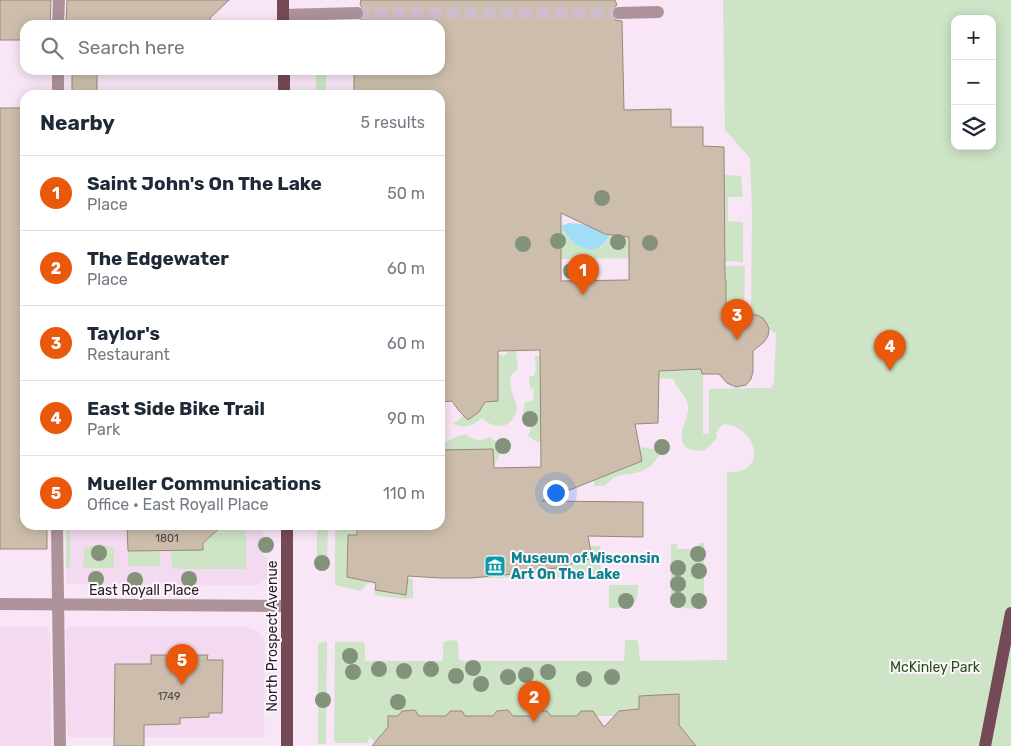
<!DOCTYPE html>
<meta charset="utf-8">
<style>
body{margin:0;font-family:Rubik,sans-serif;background:#f6f6f7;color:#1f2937}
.controls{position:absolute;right:15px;top:15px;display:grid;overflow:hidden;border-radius:10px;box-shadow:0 2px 12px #0003}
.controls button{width:45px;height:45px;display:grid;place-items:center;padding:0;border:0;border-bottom:1px solid #e0e1e3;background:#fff;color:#1f2937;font:25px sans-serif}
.you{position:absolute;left:555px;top:492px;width:18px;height:18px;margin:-12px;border:4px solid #fff;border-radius:50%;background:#1a73e8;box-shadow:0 0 0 8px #1a73e833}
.badge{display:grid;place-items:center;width:32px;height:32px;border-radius:50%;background:#ea580c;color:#fff;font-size:16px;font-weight:700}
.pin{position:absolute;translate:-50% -41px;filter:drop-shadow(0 1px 2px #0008)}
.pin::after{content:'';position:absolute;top:26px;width:18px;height:15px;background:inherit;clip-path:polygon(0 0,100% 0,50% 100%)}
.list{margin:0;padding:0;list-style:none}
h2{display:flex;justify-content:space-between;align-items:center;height:65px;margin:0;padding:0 20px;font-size:21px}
h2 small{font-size:16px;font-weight:400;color:#747a83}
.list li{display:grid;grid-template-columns:32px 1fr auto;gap:15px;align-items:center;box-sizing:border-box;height:75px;padding:0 20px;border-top:1px solid #e0e1e3}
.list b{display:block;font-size:19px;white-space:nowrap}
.list p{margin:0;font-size:16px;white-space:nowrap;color:#747a83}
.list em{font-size:16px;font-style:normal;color:#747a83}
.icon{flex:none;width:28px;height:28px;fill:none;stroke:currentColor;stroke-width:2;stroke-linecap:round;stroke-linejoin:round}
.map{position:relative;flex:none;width:1011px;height:746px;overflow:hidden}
.search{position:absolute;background:#fff;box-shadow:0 2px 12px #0003;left:20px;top:20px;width:425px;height:55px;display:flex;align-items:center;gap:12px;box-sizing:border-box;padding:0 18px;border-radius:15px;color:#747a83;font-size:19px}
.panel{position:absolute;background:#fff;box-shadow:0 2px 12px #0003;left:20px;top:90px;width:425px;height:440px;border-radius:15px}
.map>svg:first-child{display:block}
.built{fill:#f3daf0}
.green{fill:#cde4c7;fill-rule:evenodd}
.water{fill:#9fdef6}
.building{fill:#cdbdac;stroke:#978878;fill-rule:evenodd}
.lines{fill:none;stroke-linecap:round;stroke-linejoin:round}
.minor-tunnel{stroke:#cebdcb;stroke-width:12;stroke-dasharray:12 6;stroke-linecap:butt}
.minor{stroke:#ad9399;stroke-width:12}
.major{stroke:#754a57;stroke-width:12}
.tree{fill:#839379}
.labels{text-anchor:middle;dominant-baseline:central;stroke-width:4;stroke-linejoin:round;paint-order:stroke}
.number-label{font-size:11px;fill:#4e4646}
.culture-label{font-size:14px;font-weight:bold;fill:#0d838f;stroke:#fef6fd;text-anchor:start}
.street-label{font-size:14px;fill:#241e24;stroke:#fef6fd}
.park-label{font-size:14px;fill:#245014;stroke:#fef6fd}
</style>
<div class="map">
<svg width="1011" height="746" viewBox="0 0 1011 746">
<rect width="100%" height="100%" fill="#f8e5f5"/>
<!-- built -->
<g class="built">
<path d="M 66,525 L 263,525 L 263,554 L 272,563 L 272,567 L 269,575 L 265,580 L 260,584 L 252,585 L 66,584 Z"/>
<path d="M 0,626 L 46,627 L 50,633 L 51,746 L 0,746 Z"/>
<path d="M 69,626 L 243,627 L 253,629 L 258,632 L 264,639 L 265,644 L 264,737 L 67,737 L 66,631 Z"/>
</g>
<!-- green -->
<g class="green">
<path d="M 723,0 L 1011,0 L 1011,746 L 687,746 L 687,735 L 681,727 L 679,727 L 679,694 L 639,696 L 639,716 L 634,716 L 630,710 L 619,711 L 614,716 L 596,716 L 593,711 L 581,711 L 577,716 L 551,716 L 535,711 L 530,716 L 513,716 L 508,710 L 497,711 L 493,716 L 465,716 L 462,711 L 450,711 L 446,716 L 419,716 L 415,711 L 388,736 L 379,738 L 375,742 L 370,737 L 368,740 L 367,743 L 336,743 L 334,740 L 335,642 L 363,642 L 365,645 L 365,661 L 442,661 L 443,659 L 443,643 L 446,641 L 455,640 L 458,642 L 459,659 L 462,661 L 624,661 L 625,642 L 626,640 L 636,640 L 638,641 L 640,661 L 727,660 L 727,472 C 769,475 758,427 724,424 L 721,426 L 716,433 L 717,437 C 710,446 705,454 692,450 C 670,443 690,420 688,406 C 687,396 676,388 673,379 L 657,378 L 657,371 L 701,369 L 703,374 L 703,434 L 709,434 L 709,389 L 771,388 L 774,382 L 776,333 L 769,329 C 766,320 760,316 751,314 L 752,213 L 750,158 L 725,130 ZM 955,19 L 992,19 L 992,146 L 955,146 Z"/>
<rect x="316" y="70" width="10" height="25"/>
<path d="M 724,175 L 741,176 L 743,197 L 728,197 L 728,221 L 743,222 L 743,262 L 725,261 Z"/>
<path d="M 561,226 C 572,248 579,245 601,247 L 606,242 L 609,234 L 623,235 L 629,233 L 664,258 L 550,259 L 554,231 Z"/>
<path d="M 724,266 L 745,266 L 744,310 L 726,310 Z"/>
<path d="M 516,350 L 518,369 L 512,374 L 509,380 L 511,381 C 508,393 519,400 516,412 C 511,430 493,429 482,418 C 474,426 464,429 453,424 L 460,419 L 463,415 C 474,418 481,413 483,402 L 498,401 L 498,354 L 504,356 L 509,351 Z"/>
<path d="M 535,356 L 540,356 L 541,442 C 535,442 532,439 528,435 C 534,428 530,416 523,412 L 525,402 L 533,401 L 534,394 L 533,388 L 530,389 L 529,376 L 534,376 L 536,369 Z"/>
<path d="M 466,434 C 473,441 481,442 489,437 L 497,442 L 496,448 L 500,453 L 498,458 L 494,465 L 493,450 L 440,450 L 440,446 C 449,440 456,436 466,434 Z"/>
<path d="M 639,447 L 654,449 L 657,454 L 660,455 C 655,461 650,468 642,471 C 626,477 618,470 605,486 L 594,486 L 594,476 Z"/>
<path d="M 66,525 L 70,525 L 70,567 L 66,568 Z"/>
<path d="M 210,525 L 246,525 L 246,569 L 172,569 L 171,547 L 183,550 L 203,550 Z"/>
<path d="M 317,525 L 328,525 L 327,569 L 317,568 Z"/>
<path d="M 335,525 L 357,525 L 357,535 L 348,535 L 347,577 L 370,581 L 361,591 L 335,585 Z"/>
<path d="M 699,543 L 704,543 L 704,602 C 699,610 684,610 676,605 C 673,602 673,601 671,597 L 671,544 L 677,544 L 677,549 L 698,549 Z"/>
<path d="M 99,544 L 110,547 L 114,550 L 114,568 L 83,568 L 84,549 L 88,547 Z"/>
<path d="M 590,546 L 600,546 L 601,577 L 471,578 L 561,567 L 592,558 Z"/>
<path d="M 160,547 L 160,566 L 128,566 L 128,551 Z"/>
<path d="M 408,579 L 413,579 L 413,598 L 404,599 L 374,595 L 375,590 Z"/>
<path d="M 609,585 L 638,585 C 639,609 629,607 609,608 Z"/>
<path d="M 327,641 L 326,744 L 318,744 L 318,644 Z"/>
</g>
<!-- water -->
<path class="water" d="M 569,223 L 583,224 L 596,230 L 609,234 C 604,252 586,253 573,242 C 568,238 564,232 561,226 Z"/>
<!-- building -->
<g class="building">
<path d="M 0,0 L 51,0 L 50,25 L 25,25 L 25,40 L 0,40 Z"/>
<path d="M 67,0 L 229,0 L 210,18 L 210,25 L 66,25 Z"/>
<path d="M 361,0 L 615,0 L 617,5 L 612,9 L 611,14 L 615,20 L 622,21 L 622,22 L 624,110 L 671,109 L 671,127 L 703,127 L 703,146 L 724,147 L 725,279 L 726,280 L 726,314 L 749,314 L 757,315 L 763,318 L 767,324 L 769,329 L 768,336 L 764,342 L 753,351 L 753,372 L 751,379 L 746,385 L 736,387 L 727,383 L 719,374 L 702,374 L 701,369 L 659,371 L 658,423 L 635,424 L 642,461 L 542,501 L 643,502 L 643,537 L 588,536 L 592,558 L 561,567 L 534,572 L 471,578 L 441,578 L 408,576 L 406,595 L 375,590 L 376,583 L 347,577 L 348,535 L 357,535 L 357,525 L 440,525 L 440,450 L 493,449 L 494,468 L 541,467 L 540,350 L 498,351 L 498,401 L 485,402 L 479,412 L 468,420 L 459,411 L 452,401 L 440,402 L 440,95 L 354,95 L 354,70 L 440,70 L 440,25 L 354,25 L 355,21 L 361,20 L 364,16 L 364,9 L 360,5 ZM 561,213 L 605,234 L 629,237 L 629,280 L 561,281 Z"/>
<rect x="72" y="70" width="25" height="25"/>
<path d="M 0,108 L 25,108 L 25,525 L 47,525 L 47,549 L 0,549 Z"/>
<path d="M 127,525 L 223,525 L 203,543 L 203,550 L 128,551 Z"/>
<path d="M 151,655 L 208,655 L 207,660 L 223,660 L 222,713 L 209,713 L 209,717 L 180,718 L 180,724 L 144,725 L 144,746 L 114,746 L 115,664 L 151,664 Z"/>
<path d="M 679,694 L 679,725 L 696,746 L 372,746 L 388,727 L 388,716 L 398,716 L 402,711 L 415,710 L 419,716 L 446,716 L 450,711 L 462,711 L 465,716 L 493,716 L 497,711 L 508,710 L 513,716 L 530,716 L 535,711 L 547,711 L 551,716 L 577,716 L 581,711 L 593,711 L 604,727 L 619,711 L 639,709 L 639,696 Z"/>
</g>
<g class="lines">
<!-- minor-tunnel -->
<path class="minor-tunnel" d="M 357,13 L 619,13"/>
<!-- minor -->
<g class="minor">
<path d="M 619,13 L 658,12"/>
<path d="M 283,15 L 357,13"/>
<path d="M 58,25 L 59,0"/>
<path d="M 58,95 L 58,70"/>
<path d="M 57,525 L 60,746"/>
<path d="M 0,604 L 287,606"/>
</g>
<!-- major -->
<g class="major">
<path d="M 283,0 L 283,25"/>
<path d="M 284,70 L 284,95"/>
<path d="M 287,525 L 287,746"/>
<path d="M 985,746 L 1011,613"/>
</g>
</g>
<!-- trees -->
<g class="tree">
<circle cx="602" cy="198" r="8"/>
<circle cx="558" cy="241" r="8"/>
<circle cx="618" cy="242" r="8"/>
<circle cx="650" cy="243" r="8"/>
<circle cx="523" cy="244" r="8"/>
<circle cx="571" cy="271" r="8"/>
<circle cx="530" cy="419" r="8"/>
<circle cx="503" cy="446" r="8"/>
<circle cx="662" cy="447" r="8"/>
<circle cx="266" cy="545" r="8"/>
<circle cx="99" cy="553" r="8"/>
<circle cx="698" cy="554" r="8"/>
<circle cx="322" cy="563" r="8"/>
<circle cx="678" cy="568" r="8"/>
<circle cx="699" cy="571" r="8"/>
<circle cx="96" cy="579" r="8"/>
<circle cx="189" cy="579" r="8"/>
<circle cx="135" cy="580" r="8"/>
<circle cx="678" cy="584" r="8"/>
<circle cx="678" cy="600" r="8"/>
<circle cx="626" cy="601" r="8"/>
<circle cx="699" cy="601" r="8"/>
<circle cx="350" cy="656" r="8"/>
<circle cx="473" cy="668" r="8"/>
<circle cx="379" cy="669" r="8"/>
<circle cx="431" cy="669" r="8"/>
<circle cx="404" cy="671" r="8"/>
<circle cx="353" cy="672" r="8"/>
<circle cx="548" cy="672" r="8"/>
<circle cx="526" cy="675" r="8"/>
<circle cx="456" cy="676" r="8"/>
<circle cx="508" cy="677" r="8"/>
<circle cx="612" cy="677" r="8"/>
<circle cx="584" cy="679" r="8"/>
<circle cx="481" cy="684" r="8"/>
<circle cx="323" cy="700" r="8"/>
<circle cx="398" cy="702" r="8"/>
</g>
<!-- icons -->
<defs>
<g id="museum-square" transform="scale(1.125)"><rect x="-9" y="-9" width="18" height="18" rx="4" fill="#0f9aa8" stroke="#fef6fd"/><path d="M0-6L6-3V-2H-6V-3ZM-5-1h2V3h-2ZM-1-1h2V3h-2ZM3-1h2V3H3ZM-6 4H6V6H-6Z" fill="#fff"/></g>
</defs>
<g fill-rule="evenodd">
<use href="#museum-square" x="495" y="566"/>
</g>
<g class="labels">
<!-- number labels -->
<g class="number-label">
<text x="167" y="538">1801</text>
<text x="169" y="696">1749</text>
</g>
<!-- culture labels -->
<g class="culture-label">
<text x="511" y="558">Museum of Wisconsin<tspan x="511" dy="16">Art On The Lake</tspan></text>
</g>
<!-- street labels -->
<g class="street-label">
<text x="144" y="590">East Royall Place</text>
<text transform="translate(272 636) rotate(-90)">North Prospect Avenue</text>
</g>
<!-- park labels -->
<g class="park-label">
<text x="935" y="667">McKinley Park</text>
</g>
</g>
</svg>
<div class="controls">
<button>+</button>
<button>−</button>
<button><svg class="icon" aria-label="layers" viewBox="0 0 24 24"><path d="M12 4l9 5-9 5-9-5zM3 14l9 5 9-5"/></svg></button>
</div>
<div class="you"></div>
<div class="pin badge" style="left:583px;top:295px">1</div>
<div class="pin badge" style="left:534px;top:722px">2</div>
<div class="pin badge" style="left:737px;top:340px">3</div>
<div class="pin badge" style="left:890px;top:371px">4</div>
<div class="pin badge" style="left:182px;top:685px">5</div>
<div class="search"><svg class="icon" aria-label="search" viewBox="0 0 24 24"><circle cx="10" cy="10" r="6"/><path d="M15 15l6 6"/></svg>Search here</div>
<section class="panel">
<h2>Nearby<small>5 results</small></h2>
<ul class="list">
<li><span class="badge">1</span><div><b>Saint John's On The Lake</b><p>Place</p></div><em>50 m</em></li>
<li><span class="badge">2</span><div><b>The Edgewater</b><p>Place</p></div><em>60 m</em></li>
<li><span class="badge">3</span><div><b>Taylor's</b><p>Restaurant</p></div><em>60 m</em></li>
<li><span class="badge">4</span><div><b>East Side Bike Trail</b><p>Park</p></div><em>90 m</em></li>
<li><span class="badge">5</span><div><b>Mueller Communications</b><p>Office · East Royall Place</p></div><em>110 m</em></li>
</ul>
</section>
</div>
